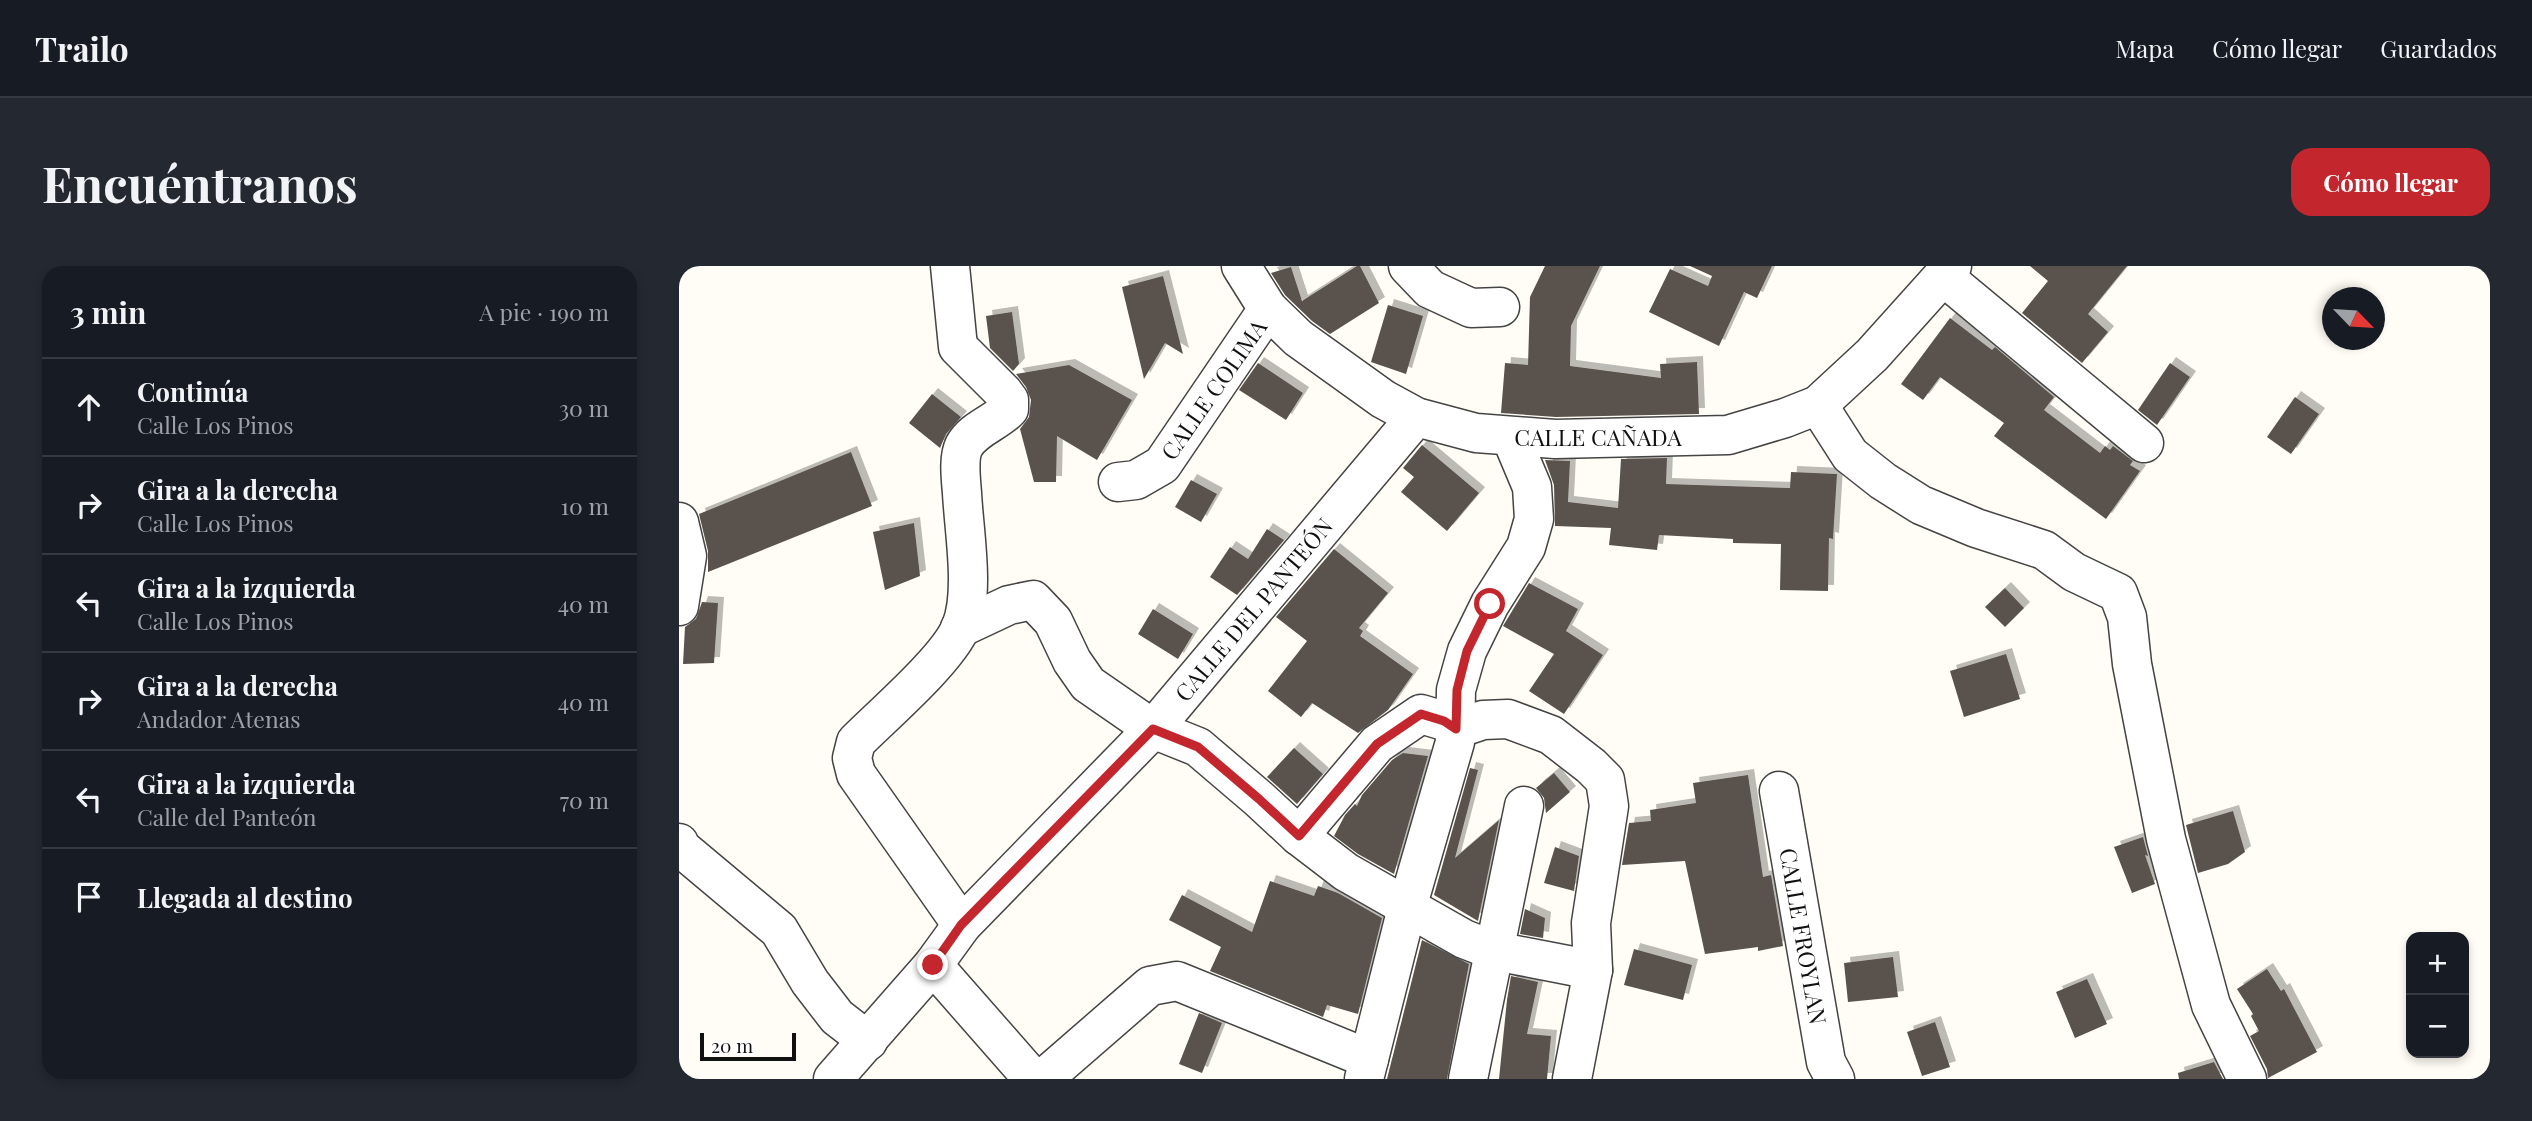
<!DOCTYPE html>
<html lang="es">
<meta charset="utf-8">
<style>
body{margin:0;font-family:"Playfair Display",serif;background:#242831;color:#f1f3f6}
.controls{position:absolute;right:21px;bottom:21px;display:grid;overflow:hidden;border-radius:14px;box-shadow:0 4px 10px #0003}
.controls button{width:63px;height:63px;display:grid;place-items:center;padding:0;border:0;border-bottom:2px solid #363941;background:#171b24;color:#f1f3f6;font:35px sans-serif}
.compass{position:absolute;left:1643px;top:21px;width:63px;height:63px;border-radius:50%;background:#171b24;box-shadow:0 4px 10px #0003;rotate:115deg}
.scale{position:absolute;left:21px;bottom:18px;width:96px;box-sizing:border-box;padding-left:7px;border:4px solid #111;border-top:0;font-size:19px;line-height:24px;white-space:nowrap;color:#111;-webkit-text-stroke:5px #fff;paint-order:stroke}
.stop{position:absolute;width:21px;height:21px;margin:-16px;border:5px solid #c4262e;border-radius:50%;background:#fff}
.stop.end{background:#c4262e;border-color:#fff;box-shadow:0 2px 7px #0008}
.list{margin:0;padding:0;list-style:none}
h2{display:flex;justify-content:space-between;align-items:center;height:91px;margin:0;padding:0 28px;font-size:30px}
h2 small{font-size:23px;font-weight:400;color:#9ea1a6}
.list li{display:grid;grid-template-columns:46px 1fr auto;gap:21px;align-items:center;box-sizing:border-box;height:98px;padding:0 28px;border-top:2px solid #363941}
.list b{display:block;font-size:26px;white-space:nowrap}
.list p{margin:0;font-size:23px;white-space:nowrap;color:#9ea1a6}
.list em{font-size:23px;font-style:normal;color:#9ea1a6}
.icon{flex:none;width:38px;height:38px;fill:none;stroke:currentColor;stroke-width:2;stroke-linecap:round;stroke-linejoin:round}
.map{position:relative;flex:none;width:1811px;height:813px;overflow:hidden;border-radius:21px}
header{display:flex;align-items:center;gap:42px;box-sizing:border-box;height:98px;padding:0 35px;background:#171b24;border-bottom:2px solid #363941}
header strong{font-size:33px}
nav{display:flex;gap:38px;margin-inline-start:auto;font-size:24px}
.intro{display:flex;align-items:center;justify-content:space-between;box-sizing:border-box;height:168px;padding:0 42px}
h1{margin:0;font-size:49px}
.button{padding:18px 32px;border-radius:21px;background:#c4262e;color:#fff;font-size:24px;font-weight:700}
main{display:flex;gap:42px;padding:0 42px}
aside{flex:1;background:#171b24;border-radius:21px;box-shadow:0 4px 10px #0003}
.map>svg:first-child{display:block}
.building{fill:#5a524d;filter:url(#shadow)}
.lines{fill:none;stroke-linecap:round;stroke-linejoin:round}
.minor-casing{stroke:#444;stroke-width:41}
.minor{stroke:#fff;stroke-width:38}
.route{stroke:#c4262e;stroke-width:9}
.labels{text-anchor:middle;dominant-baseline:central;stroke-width:7;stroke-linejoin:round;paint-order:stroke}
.street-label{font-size:23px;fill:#111;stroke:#fff}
</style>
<header>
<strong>Trailo</strong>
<nav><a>Mapa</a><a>Cómo llegar</a><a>Guardados</a></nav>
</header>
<div class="intro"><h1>Encuéntranos</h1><a class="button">Cómo llegar</a></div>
<main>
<aside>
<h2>3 min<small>A pie · 190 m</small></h2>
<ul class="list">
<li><svg class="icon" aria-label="ahead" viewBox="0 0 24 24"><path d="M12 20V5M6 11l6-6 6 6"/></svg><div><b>Continúa</b><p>Calle Los Pinos</p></div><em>30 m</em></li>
<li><svg class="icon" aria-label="right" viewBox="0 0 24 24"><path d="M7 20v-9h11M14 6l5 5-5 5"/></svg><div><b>Gira a la derecha</b><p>Calle Los Pinos</p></div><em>10 m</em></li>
<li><svg class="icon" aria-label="left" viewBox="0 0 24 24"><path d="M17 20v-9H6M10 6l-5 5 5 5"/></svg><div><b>Gira a la izquierda</b><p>Calle Los Pinos</p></div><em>40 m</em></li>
<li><svg class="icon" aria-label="right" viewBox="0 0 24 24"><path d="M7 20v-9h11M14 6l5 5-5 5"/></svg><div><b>Gira a la derecha</b><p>Andador Atenas</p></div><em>40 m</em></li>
<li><svg class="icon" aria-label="left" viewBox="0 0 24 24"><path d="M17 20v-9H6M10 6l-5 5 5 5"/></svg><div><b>Gira a la izquierda</b><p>Calle del Panteón</p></div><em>70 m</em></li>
<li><svg class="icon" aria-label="arrive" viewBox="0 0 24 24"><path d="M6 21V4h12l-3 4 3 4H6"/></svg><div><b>Llegada al destino</b></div></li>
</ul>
</aside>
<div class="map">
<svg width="1811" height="813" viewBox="0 0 1811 813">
<defs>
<filter id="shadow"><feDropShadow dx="6" dy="-6" stdDeviation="0" flood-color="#0004"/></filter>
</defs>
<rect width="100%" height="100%" fill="#fffdf5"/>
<!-- building -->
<g class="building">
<path d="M 678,0 L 681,0 L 700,37 L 651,68 L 633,55 L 606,29 L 592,7 L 612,1 L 623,35 Z"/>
<path d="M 866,0 L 921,0 L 892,60 L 891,100 L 982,112 L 981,98 L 1018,96 L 1020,148 L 877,151 L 822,147 L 826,97 L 849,99 L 851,31 Z"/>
<path d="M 1011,0 L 1093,0 L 1078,32 L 1065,26 L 1040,80 L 970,46 L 991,3 L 1029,20 L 1033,10 Z"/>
<path d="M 1351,0 L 1448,0 L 1409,48 L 1429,66 L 1403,97 L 1343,47 L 1369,15 Z"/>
<path d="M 484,10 L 504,88 L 486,77 L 465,113 L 443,21 Z"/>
<path d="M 709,39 L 744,50 L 727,108 L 692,96 Z"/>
<path d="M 333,46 L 340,98 L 334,105 L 311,82 L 307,50 Z"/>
<path d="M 1271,52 L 1313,84 L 1316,81 L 1375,131 L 1365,144 L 1421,187 L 1426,180 L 1431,184 L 1434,180 L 1454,195 L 1451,199 L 1461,205 L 1427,253 L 1315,170 L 1325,157 L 1261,111 L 1244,134 L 1222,118 Z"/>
<path d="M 579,97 L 624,127 L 607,154 L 560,124 Z"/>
<path d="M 1491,97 L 1511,111 L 1478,159 L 1459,144 Z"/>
<path d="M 390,99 L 453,134 L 418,194 L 378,170 L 377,216 L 355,216 L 341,163 L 350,151 L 352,134 L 347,121 L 337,108 Z"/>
<path d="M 253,128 L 282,151 L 267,168 L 261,182 L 230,157 Z"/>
<path d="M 1616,131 L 1640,148 L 1612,188 L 1588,171 Z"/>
<path d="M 743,179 L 800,227 L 768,265 L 722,226 L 735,211 L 724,202 Z"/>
<path d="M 172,186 L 193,240 L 29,306 L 29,285 L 20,248 Z"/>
<path d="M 988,192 L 987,218 L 1111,222 L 1112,206 L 1158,208 L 1154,273 L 1150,272 L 1149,325 L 1101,324 L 1102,278 L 1054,277 L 1054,273 L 980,269 L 978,284 L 930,279 L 932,262 L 876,260 L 875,219 L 866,194 L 891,195 L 889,236 L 939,242 L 942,193 Z"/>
<path d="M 512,214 L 538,228 L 522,256 L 496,241 Z"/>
<path d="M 235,257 L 241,310 L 206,324 L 194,266 Z"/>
<path d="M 588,263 L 605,274 L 558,329 L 531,311 L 551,281 L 569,293 Z"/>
<path d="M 655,283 L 709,327 L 680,362 L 684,365 L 681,370 L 734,408 L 709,444 L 679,467 L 633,437 L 622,451 L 589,425 L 628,375 L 597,351 Z"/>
<path d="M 850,317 L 899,343 L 887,365 L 924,389 L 885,448 L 850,425 L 875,388 L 824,360 Z"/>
<path d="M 1326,322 L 1345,342 L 1326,361 L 1306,341 Z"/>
<path d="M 23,336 L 39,337 L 35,397 L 4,398 L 6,361 L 17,353 Z"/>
<path d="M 474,343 L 514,368 L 499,393 L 459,368 Z"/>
<path d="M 1327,388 L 1341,433 L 1285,451 L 1271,405 Z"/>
<path d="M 615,482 L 644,508 L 618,538 L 588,511 Z"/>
<path d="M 724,487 L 749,490 L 715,608 L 679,588 L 655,570 L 666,549 L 676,538 L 678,540 L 683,529 L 713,494 Z"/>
<path d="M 791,502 L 799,504 L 776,592 L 820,554 L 799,655 L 755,629 Z"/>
<path d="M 875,507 L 891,526 L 867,547 L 865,532 L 857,522 Z"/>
<path d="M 1069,509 L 1084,611 L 1092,609 L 1104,680 L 1079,685 L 1079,681 L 1026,688 L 1006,595 L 943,599 L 950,557 L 972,555 L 971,544 L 1017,537 L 1014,517 Z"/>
<path d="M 1554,545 L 1566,586 L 1549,598 L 1519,607 L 1507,559 Z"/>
<path d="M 1464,571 L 1469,590 L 1466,589 L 1476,618 L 1453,627 L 1435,581 Z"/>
<path d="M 876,581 L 900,590 L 895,625 L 865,617 Z"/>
<path d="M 591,615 L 635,630 L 639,620 L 659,627 L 703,652 L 679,748 L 648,739 L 644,751 L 531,705 L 542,681 L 490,654 L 503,629 L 573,666 Z"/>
<path d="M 846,643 L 866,652 L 864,672 L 841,668 Z"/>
<path d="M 743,674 L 790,698 L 768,813 L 708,813 Z"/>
<path d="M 955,683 L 1013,699 L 1004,734 L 945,719 Z"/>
<path d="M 1214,691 L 1219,731 L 1169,736 L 1165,697 Z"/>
<path d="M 1588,703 L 1602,725 L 1605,723 L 1638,786 L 1589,812 L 1588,803 L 1571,770 L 1580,765 L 1572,750 L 1574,748 L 1558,723 Z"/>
<path d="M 832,710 L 859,716 L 848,768 L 872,770 L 868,813 L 820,813 L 828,734 Z"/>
<path d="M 1408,713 L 1428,758 L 1396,772 L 1377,726 Z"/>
<path d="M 520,747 L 543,757 L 523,807 L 500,798 Z"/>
<path d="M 1256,756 L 1271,801 L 1243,810 L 1228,766 Z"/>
<path d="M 1535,796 L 1544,813 L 1500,813 L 1499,807 Z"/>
</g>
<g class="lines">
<!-- minor casing -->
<g class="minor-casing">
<g id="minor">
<path d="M 271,0 L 279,81 L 324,126 L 330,134 L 330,143 C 317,157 295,162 285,180 C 279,192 282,214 283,227 C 285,266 296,326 282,361 C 268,394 205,448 177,476 L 173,492 L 177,508 L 283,659"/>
<path d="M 562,0 L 589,43 L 619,72 L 704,133 L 737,151 L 797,167 L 876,173 L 1049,169 L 1106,152 L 1139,139 L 1193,89 L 1273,0"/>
<path d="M 729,0 L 751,23 L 792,42 L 821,41"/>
<path d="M 1265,11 L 1465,177"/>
<path d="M 1139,139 L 1171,189 L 1204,215 L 1242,239 L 1297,262 L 1365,284 L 1395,306 L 1439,327 L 1448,351 L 1453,398 L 1487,573 L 1532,739 L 1568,813"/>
<path d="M 439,216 L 457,214 L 483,199 L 589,43"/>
<path d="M 0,256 L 8,290 L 0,340"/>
<path d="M 281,362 L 330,339 L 354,334 L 374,355 L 393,395 L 409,418 L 474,463 L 519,481 L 580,533 L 620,570 L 667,606 L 785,673 L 816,685 L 914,704"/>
<path d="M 777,463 L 804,454 L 829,453 L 872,469 L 912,500 L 926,514 L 930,540 L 912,657 L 914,704 L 893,813"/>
<path d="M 1100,525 L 1147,796 L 1156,813"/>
<path d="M 620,570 L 698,478 L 742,448 L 765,455 L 777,463"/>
<path d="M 0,577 L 2,582 L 100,664 L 131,716 L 158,751 L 189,775"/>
<path d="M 254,699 L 354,813"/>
<path d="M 154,813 L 254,699 L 283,659 L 474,463 L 737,151"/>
<path d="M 364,813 L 471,720 L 498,715 L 690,793"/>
<path d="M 685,813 L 728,642 L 776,476 L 777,424 L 788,385 L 811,338 L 847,281 L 855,253 L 853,221 L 832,171"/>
<path d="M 789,813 L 845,540"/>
</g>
</g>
<!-- minor -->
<use href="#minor" class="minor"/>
</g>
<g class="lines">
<!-- route -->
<path class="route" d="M 254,699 L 282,659 L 474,463 L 519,481 L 580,533 L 620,570 L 698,478 L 742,448 L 765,455 L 777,463 L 778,424 L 788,385 L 811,338"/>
</g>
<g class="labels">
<!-- street labels -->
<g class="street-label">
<text transform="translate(534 123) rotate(-55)">CALLE COLIMA</text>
<text x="919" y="170">CALLE CAÑADA</text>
<text transform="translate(574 343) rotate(-50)">CALLE DEL PANTEÓN</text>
<text transform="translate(1125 670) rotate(80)">CALLE FROYLAN</text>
</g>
</g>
</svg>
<div class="controls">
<button>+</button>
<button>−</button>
</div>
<svg class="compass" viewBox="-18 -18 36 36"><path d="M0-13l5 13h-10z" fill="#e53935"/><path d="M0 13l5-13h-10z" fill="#9ea1a6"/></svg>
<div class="scale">20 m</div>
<div class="stop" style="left:811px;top:338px"></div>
<div class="stop end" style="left:254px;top:699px"></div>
</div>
</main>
